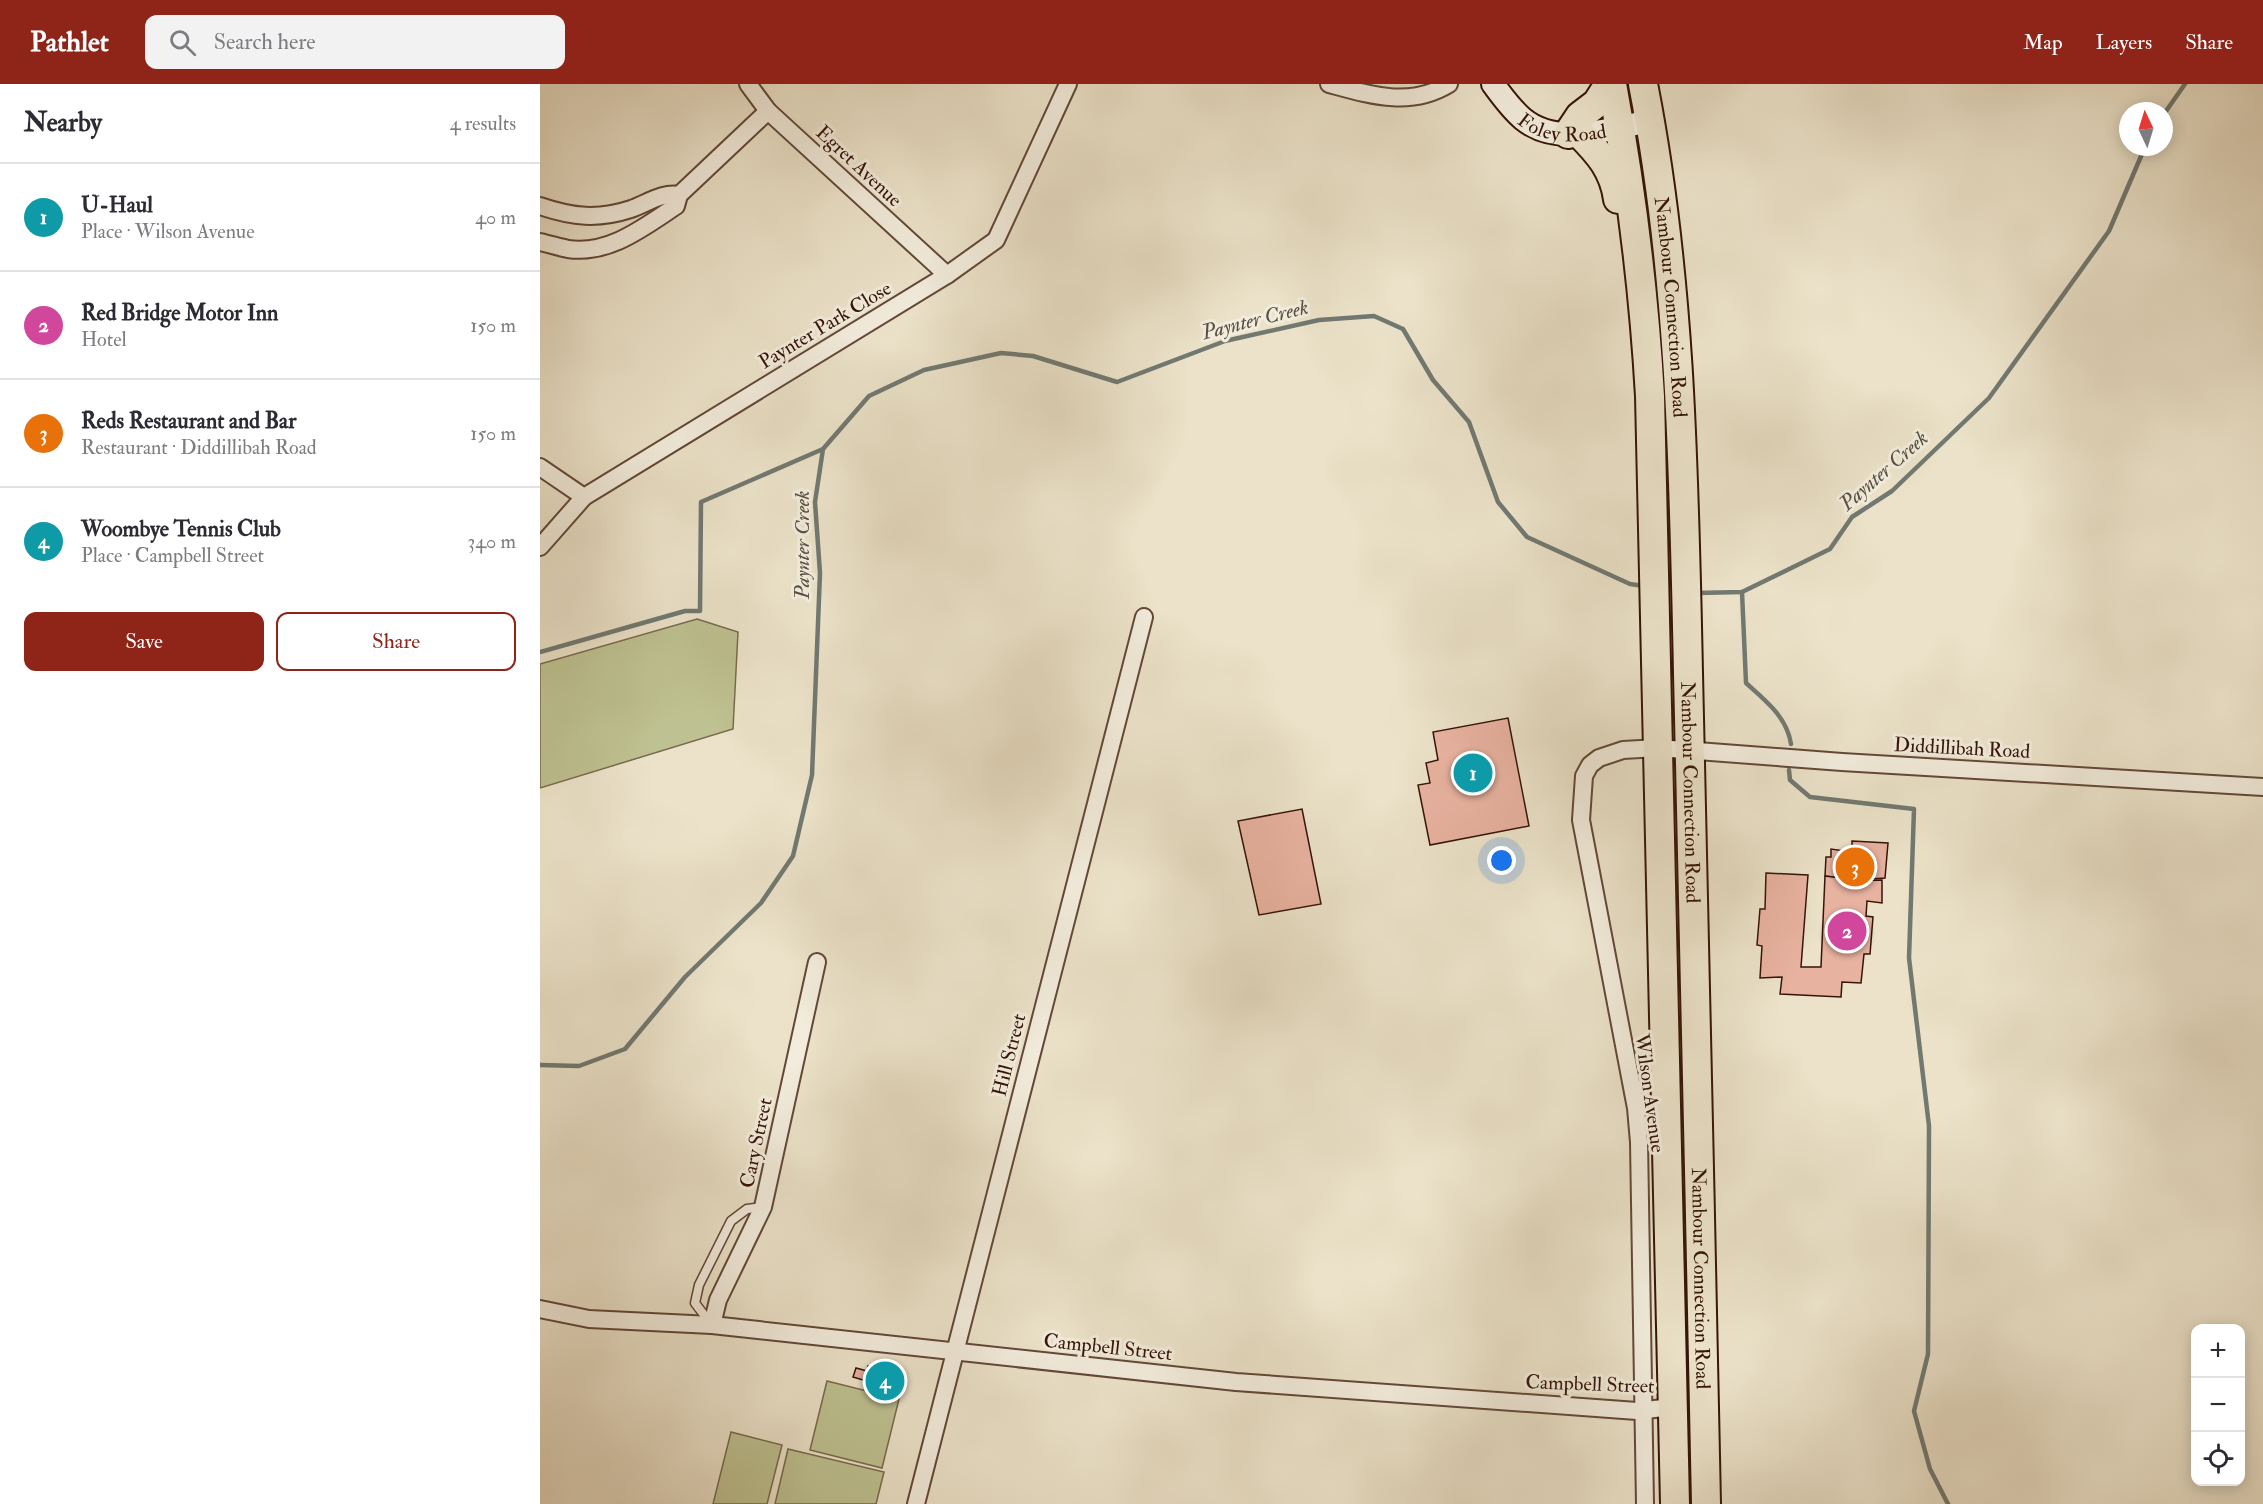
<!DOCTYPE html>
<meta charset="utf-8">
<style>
body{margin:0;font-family:"IM FELL Double Pica",serif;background:#f2f2f3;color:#2b2b33}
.controls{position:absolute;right:18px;bottom:18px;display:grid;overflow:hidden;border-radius:12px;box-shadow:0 3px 15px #0003}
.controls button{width:54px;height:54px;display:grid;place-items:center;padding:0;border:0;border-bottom:2px solid #e1e1e2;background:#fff;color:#2b2b33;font:30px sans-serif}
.compass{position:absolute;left:1579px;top:18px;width:54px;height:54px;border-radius:50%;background:#fff;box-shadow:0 3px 15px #0003;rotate:356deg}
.you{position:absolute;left:962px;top:777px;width:21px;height:21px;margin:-15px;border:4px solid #fff;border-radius:50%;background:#1a73e8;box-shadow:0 0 0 9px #1a73e833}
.badge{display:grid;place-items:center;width:39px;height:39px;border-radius:50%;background:#8f2418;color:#fff;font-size:20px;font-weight:700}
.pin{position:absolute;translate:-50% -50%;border:3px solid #fff;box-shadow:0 2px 6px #0006}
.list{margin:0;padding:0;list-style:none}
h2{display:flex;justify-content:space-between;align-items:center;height:78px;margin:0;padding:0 24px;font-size:26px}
h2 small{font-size:20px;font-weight:400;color:#7c7c81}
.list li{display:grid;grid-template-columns:39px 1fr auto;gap:18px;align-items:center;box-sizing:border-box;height:108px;padding:0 24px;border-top:2px solid #e1e1e2}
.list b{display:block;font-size:22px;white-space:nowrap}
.list p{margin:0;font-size:20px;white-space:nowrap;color:#7c7c81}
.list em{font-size:20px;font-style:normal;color:#7c7c81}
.actions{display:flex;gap:12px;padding:18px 24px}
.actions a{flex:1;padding:14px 0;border:2px solid #8f2418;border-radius:12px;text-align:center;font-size:21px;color:#8f2418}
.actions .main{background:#8f2418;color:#fff}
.icon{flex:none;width:33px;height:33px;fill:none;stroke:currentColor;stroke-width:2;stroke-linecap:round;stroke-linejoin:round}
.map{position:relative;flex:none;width:1723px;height:1420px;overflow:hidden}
header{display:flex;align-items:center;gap:36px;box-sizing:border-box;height:84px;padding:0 30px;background:#8f2418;color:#fff}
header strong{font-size:28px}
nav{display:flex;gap:33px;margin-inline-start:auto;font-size:21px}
.search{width:420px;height:54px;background:#f2f2f3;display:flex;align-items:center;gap:15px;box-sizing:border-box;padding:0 21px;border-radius:12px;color:#7c7c81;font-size:22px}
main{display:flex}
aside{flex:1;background:#fff}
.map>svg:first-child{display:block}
.green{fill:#bec191;stroke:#7a6a4c;stroke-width:1.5}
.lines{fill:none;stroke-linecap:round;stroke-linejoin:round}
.stream{stroke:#717971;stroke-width:4.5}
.building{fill:#e8b2a0;stroke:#361408;stroke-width:1.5}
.lane-casing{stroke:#634838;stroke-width:11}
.street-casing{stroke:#634838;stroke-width:20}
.secondary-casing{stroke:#361408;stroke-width:26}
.highway-casing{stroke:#361408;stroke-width:32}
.lane{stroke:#f2ecdc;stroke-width:8}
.street{stroke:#f2ecdc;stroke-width:16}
.secondary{stroke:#f2ecdc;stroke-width:22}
.highway{stroke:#ebe2c9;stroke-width:28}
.labels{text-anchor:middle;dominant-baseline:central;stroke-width:6;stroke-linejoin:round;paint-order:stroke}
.street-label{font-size:20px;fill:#361408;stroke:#f2ecdc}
.water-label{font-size:21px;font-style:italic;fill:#584f45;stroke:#f2ecdc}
</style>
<header>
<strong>Pathlet</strong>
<div class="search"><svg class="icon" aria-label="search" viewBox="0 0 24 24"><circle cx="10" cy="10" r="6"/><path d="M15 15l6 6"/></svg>Search here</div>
<nav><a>Map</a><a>Layers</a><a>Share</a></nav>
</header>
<main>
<aside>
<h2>Nearby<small>4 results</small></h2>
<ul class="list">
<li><span class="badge" style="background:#0f9aa8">1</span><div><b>U-Haul</b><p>Place · Wilson Avenue</p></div><em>40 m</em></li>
<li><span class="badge" style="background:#d1479c">2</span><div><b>Red Bridge Motor Inn</b><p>Hotel</p></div><em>150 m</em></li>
<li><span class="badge" style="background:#e8710a">3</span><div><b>Reds Restaurant and Bar</b><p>Restaurant · Diddillibah Road</p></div><em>150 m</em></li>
<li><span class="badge" style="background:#0f9aa8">4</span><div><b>Woombye Tennis Club</b><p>Place · Campbell Street</p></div><em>340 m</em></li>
</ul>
<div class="actions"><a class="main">Save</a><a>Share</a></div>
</aside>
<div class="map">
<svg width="1723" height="1420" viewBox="0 0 1723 1420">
<rect width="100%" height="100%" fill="#ebe2c9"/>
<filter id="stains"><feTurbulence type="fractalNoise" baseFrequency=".00333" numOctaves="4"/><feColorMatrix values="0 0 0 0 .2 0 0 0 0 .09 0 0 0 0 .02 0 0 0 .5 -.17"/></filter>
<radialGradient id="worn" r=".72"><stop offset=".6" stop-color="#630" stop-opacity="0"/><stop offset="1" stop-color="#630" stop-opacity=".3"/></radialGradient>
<!-- green -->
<g class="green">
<path d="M 157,535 L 198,548 L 193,645 L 0,704 L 0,580 Z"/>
<path d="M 287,1297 L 359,1315 L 342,1384 L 270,1366 Z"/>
<path d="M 191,1348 L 242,1361 L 227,1420 L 173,1420 Z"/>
<path d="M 248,1365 L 344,1388 L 336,1420 L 235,1420 Z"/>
</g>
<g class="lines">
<!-- stream -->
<g class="stream">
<path d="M 1624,30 L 1645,0"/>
<path d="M 1202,508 L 1206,599 C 1226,617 1247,633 1251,660"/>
<path d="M 1157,509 L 1202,508 L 1290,465 L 1312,433 L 1352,407 L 1449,314 L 1569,147 L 1605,63"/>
<path d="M 0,568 L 145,527 L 160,527 L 161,418 L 283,365"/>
<path d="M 1249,686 L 1250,696 L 1270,713 L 1374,725 L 1369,874 L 1389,1042 L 1388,1270 L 1374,1327 L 1390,1385 L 1408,1420"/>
<path d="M 0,981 L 39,982 L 85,965 L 145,893 L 221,819 L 253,772 L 272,691 L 280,489 L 275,418 L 283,365 L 329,312 L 384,286 L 461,269 L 493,272 L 577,298 L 685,257 L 779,236 L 834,232 L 863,245 L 893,296 L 929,338 L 958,418 L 987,453 L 1090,500 L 1104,502"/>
</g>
</g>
<!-- building -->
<g class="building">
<path d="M 968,634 L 989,742 L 890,761 L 878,701 L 890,699 L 886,679 L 898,676 L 893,648 Z"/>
<path d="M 762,725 L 781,820 L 719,831 L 698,737 Z"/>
<path d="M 1312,757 L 1348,759 L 1345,794 L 1304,797 L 1301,794 L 1285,792 L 1286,773 L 1291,773 L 1291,765 L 1312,768 Z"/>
<path d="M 1226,789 L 1268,791 L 1261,883 L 1281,883 L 1285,792 L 1301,794 L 1304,797 L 1342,796 L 1342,819 L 1327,817 L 1326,832 L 1333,833 L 1330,870 L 1324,870 L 1321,899 L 1302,898 L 1301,913 L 1240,910 L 1242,893 L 1220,894 L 1222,862 L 1217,861 L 1220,825 L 1225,825 Z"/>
<path d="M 328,1282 L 366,1293 L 364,1300 L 356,1306 L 313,1293 L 316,1284 L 327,1287 Z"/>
</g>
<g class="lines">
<!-- lane casing -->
<g class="lane-casing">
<path id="lane" d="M 171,1240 L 155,1219 L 159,1201 L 191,1137 L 207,1125 L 223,1123"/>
</g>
<!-- street casing -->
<g class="street-casing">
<g id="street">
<path d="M 208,0 L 228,27 L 407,191"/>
<path d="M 789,0 C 830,11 870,24 909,0"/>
<path d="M 0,122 C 32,133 58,136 91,125 C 106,120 122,108 139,111"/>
<path d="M 0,158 C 9,160 19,163 28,165 C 69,171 104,143 136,122 L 139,111 L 228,27"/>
<path d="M 0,383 L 44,413"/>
<path d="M 0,463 L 44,413 L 407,191 L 456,156 L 528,0"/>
<path d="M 0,1225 L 49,1235 L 172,1241 L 696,1298 L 1097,1327 L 1132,1323"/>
<path d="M 172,1241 L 178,1216 L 223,1123 L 277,878"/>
<path d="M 376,1420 L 604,533"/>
<path d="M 1105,1420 L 1099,1058 L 1096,1024 L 1041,736 L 1044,692 L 1050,681 L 1059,674 L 1083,666 L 1118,664 L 1302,678 L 1723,703"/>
</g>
</g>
<!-- secondary casing -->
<g class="secondary-casing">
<g id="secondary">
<path id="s1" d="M 953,0 C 962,12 971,25 983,35 C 1018,64 1071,44 1110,37"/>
</g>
</g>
<!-- highway casing -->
<g class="highway-casing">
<g id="highway">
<path d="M 1072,0 C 1091,103 1104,208 1110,312 L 1135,1420"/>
<path id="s2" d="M 1103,0 C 1144,209 1144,421 1149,634 C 1156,896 1160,1158 1166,1420"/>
<path d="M 1039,49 C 1059,69 1074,86 1078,115"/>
<path d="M 1028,50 L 1040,32 L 1057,19 L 1069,0"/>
</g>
</g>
<!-- lane -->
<use href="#lane" class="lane"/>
<!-- street -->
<use href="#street" class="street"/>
<!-- secondary -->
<use href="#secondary" class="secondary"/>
<!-- highway -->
<use href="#highway" class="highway"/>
</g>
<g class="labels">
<!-- street labels -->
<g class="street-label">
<text stroke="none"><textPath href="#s1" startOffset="88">Foley Road</textPath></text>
<text transform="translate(319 82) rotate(43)">Egret Avenue</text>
<text stroke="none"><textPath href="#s2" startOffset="225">Nambour Connection Road</textPath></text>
<text transform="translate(285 241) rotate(-31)">Paynter Park Close</text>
<text transform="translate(1422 664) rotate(3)">Diddillibah Road</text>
<text stroke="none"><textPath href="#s2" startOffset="711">Nambour Connection Road</textPath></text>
<text transform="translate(469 971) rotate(-76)">Hill Street</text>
<text transform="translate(1110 1009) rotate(82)">Wilson Avenue</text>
<text transform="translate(216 1059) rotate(-78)">Cary Street</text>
<text stroke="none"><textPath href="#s2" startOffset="1197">Nambour Connection Road</textPath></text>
<text transform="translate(568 1263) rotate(6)">Campbell Street</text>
<text transform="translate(1050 1300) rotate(2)">Campbell Street</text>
</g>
<!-- water labels -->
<g class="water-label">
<text transform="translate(715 236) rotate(-14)">Paynter Creek</text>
<text transform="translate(1344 387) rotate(-41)">Paynter Creek</text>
<text transform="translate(262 461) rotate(-90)">Paynter Creek</text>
</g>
</g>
<rect width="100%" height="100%" filter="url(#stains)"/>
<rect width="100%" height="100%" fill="url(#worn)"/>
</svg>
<div class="controls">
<button>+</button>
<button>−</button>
<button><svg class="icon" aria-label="locate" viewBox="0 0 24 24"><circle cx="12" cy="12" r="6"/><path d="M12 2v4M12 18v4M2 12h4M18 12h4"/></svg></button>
</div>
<svg class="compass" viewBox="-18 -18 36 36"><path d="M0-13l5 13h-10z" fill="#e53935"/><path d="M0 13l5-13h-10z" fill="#7c7c81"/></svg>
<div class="you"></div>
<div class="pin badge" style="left:933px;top:689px;background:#0f9aa8">1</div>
<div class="pin badge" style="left:1307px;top:847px;background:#d1479c">2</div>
<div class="pin badge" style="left:1315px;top:783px;background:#e8710a">3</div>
<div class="pin badge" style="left:345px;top:1297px;background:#0f9aa8">4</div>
</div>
</main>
